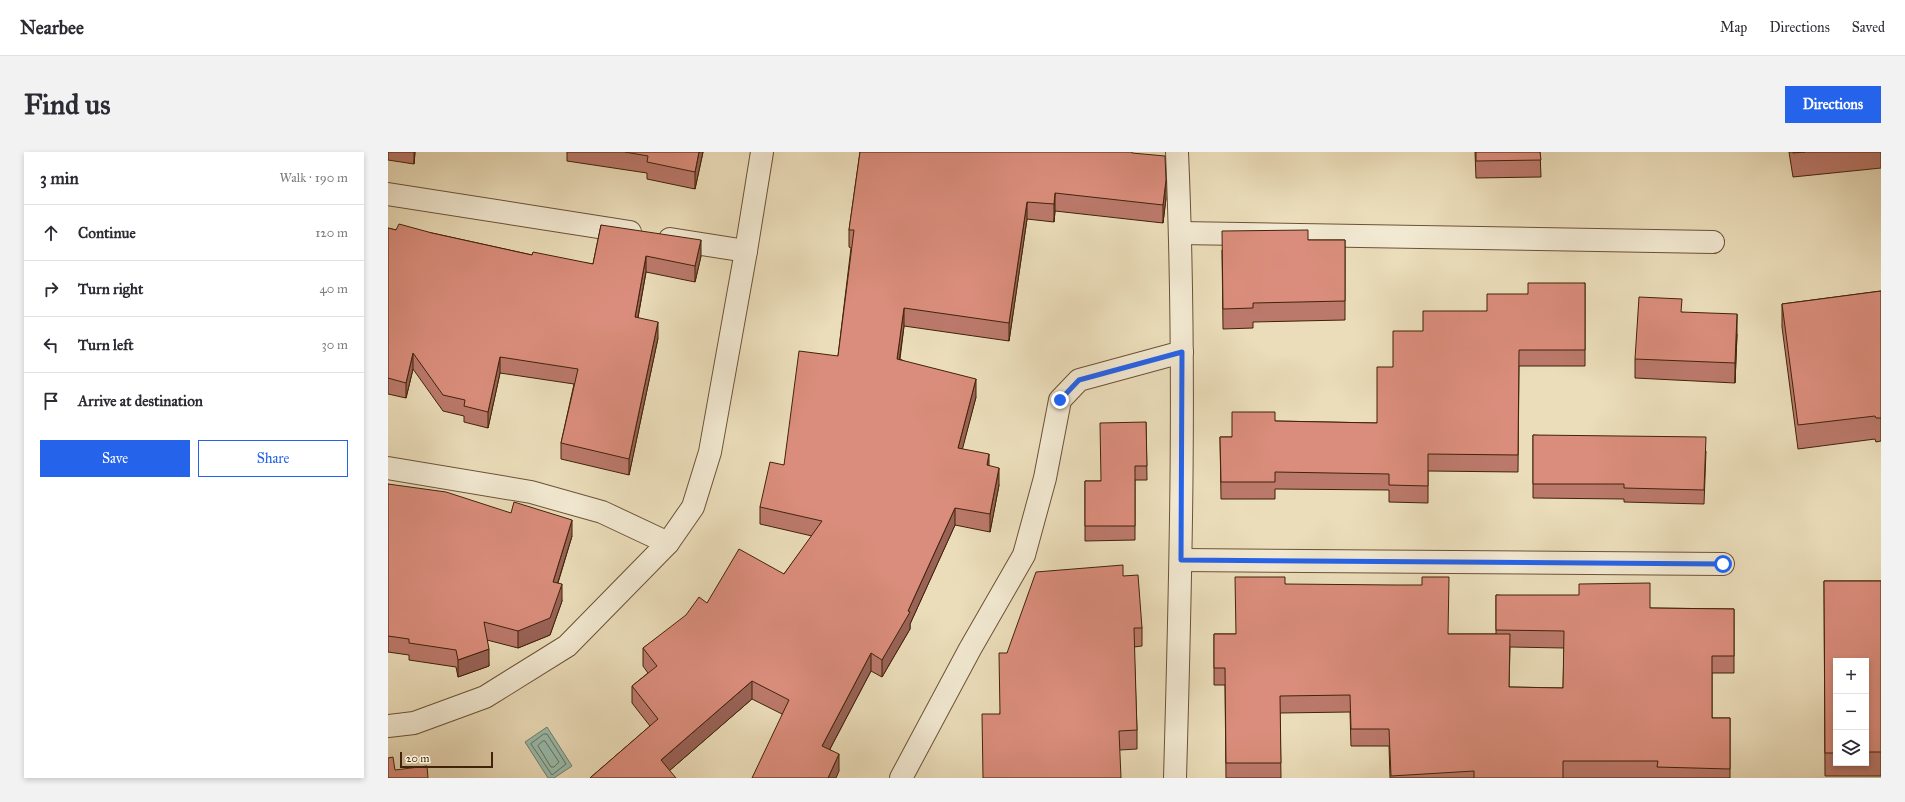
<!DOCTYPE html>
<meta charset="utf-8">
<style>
body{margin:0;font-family:"IM FELL Great Primer",serif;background:#f2f2f3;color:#2b2b33}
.controls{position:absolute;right:12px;bottom:12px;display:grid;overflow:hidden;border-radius:0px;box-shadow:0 2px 6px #0003}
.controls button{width:36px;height:36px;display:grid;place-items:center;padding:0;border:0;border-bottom:1px solid #e1e1e2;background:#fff;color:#2b2b33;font:20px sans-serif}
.scale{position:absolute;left:12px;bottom:10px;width:93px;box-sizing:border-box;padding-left:4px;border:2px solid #412309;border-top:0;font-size:11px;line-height:14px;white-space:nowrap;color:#412309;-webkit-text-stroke:3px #f2e9d2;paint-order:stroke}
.stop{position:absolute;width:12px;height:12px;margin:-9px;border:3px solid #2563eb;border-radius:50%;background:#fff}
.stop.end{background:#2563eb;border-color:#fff;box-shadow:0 1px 4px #0008}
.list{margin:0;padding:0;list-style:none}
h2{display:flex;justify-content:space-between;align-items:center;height:52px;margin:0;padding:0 16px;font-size:17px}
h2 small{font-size:13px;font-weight:400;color:#7c7c81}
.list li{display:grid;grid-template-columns:26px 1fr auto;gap:12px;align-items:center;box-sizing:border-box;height:56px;padding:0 16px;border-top:1px solid #e1e1e2}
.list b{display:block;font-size:15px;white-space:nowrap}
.list em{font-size:13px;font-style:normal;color:#7c7c81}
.actions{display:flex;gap:8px;padding:12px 16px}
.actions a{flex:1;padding:9px 0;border:1px solid #2563eb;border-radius:0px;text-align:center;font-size:14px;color:#2563eb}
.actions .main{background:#2563eb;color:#fff}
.icon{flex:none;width:22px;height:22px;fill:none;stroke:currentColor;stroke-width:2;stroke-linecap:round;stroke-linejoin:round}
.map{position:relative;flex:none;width:1493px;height:626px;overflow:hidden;border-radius:0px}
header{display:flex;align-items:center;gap:24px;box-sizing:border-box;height:56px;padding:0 20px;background:#fff;border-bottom:1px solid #e1e1e2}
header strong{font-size:19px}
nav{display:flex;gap:22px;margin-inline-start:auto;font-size:14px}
.intro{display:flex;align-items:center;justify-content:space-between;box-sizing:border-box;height:96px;padding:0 24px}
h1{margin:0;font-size:28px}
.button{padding:10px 18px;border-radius:0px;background:#2563eb;color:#fff;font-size:14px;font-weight:700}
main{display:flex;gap:24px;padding:0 24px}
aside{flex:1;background:#fff;border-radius:0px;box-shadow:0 2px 6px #0003}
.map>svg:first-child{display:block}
.water{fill:#98bcad;stroke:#757f6b}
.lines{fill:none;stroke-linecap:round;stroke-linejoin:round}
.shore{stroke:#6c705b;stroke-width:1}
.street-casing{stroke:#6c5235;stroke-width:24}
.street{stroke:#f2e9d2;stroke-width:22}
.wall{fill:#bb796b;stroke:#412309;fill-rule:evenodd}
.shaded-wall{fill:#996357;stroke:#412309}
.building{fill:#da8d7c;stroke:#412309}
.route{stroke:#2563eb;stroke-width:5}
</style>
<header>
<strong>Nearbee</strong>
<nav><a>Map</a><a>Directions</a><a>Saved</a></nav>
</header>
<div class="intro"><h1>Find us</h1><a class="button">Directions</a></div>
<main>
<aside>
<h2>3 min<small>Walk · 190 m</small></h2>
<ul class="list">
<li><svg class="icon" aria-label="ahead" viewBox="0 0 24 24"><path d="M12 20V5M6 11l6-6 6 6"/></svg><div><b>Continue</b></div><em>120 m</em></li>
<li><svg class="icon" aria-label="right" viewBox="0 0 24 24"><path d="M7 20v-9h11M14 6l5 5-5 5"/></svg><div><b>Turn right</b></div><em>40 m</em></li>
<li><svg class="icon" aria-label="left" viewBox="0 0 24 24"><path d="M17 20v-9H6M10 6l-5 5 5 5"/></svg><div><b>Turn left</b></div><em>30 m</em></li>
<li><svg class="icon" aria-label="arrive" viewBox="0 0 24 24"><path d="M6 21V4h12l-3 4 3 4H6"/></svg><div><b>Arrive at destination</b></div></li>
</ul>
<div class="actions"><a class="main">Save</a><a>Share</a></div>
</aside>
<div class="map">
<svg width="1493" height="626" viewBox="0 0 1493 626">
<rect width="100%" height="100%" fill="#ebddba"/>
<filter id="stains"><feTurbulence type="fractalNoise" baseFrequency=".005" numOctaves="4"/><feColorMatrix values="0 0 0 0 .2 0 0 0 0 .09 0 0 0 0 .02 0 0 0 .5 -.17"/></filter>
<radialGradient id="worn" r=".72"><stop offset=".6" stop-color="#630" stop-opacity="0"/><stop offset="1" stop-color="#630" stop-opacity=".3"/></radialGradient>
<!-- water -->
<path class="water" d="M 159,575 L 184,614 L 166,626 L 160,626 L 137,590 Z"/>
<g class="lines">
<!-- shore -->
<g class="shore">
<path d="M 156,582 L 159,582 L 178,612 L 164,623 L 143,592 Z"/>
<path d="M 155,589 L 157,589 L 171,610 L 166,615 L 163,615 L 150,594 Z"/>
</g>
<!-- street casing -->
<g class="street-casing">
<g id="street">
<path d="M 0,42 L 242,80"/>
<path d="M 792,81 L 1325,90"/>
<path d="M 282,87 L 358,99"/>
<path d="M 0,316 L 143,340 L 214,360 L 280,391"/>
<path d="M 793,408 L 1335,412"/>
<path d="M 0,574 L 26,571 L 97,545 L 179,494 L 280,391 L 305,355 L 322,300 L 358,99 L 374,0"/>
<path d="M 513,626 L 582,497 L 636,403 L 657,326 L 672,248 L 691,228 L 794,200"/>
<path d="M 787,626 C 793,417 798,209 789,0"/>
</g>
</g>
<!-- street -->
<use href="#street" class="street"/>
</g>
<!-- wall -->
<g class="wall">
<path d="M 0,0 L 27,0 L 26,12 L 0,8 Z"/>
<path d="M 179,0 L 315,0 L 307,37 L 259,27 L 259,21 L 179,9 Z"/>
<path d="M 472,0 L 778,46 L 775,71 L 667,59 L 666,70 L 639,67 L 621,189 L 516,174 L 512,207 L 588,245 L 574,297 L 601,313 L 611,333 L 602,380 L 567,373 L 522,472 L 522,477 L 494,525 L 483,519 L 442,597 L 451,619 L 394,562 L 364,547 L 282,618 L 202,626 L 262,574 L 244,551 L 244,534 L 260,521 L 255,514 L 255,496 L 319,451 L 396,422 L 424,384 L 372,372 L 372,355 L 396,313 L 450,204 L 463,96 L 461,95 L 461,78 Z"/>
<path d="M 1087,0 L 1152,0 L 1153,25 L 1088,26 Z"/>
<path d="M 1401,0 L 1493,0 L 1493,16 L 1405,25 Z"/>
<path d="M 213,73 L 313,104 L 307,130 L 258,120 L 250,166 L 270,186 L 241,323 L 173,307 L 173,291 L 186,232 L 112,221 L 100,276 L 76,270 L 76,264 L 55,259 L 25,217 L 18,246 L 0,242 L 0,76 L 8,78 L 44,81 L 144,103 L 205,112 Z"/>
<path d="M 920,88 L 957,88 L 957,168 L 865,170 L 865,176 L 835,177 L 834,98 Z"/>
<path d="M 1197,131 L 1197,214 L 1131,214 L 1130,320 L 1040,319 L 1040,351 L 1001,350 L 1001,338 L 887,337 L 887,347 L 833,347 L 832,285 L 844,285 L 887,269 L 989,271 L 1005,215 L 1035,179 L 1099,159 L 1140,142 Z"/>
<path d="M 1493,139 L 1493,289 L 1488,290 L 1487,287 L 1410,297 L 1394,175 L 1394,152 Z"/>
<path d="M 1294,160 L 1349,182 L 1347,231 L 1247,226 L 1247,207 Z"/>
<path d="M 758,270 L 759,328 L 747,328 L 747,388 L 697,389 L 697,329 L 713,329 Z"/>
<path d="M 1145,283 L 1318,299 L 1316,352 L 1236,350 L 1236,347 L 1145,346 Z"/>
<path d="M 0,332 L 184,384 L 170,431 L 174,449 L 162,483 L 130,496 L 99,488 L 101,514 L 70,525 L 68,515 L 21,508 L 21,503 L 0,500 Z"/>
<path d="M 735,424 L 754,476 L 754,494 L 746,495 L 749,578 L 749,597 L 732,598 L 612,562 L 619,501 Z"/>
<path d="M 1436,429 L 1493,429 L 1493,624 L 1437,624 ZM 1448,509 L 1478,509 L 1478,611 L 1448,611 Z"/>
<path d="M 897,432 L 1060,482 L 1108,482 L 1108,443 L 1262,456 L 1346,457 L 1346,521 L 1324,521 L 1324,566 L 1342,566 L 1342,626 L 1002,626 L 1001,594 L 963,594 L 962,560 L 892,561 L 893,626 L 838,626 L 837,533 L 826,533 L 826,482 L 848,482 ZM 1122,495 L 1176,496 L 1175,536 L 1121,535 Z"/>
</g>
<!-- shaded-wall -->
<g class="shaded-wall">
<path d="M 26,0 L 27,0 L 26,12 Z"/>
<path d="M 311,0 L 315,0 L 307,37 L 307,20 Z"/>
<path d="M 778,28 L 778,46 L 775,71 L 775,53 Z"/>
<path d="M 667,41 L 667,59 L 666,70 L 666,52 Z"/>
<path d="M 639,50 L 639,67 L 621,189 L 621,171 Z"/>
<path d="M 313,88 L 313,104 L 307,130 L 307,114 Z"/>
<path d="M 258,104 L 258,120 L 247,181 L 247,165 Z"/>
<path d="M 516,156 L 516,174 L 509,224 L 509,207 Z"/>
<path d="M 1349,162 L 1349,182 L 1347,231 L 1347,211 Z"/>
<path d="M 270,170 L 270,186 L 241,323 L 241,307 Z"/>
<path d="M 25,201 L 25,217 L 18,246 L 18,231 Z"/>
<path d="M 112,205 L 112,221 L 100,276 L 100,260 Z"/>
<path d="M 588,227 L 588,245 L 570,314 L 570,296 Z"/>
<path d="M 601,302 L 601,320 L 599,313 Z"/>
<path d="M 611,316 L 611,333 L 602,380 L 602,362 Z"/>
<path d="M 567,356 L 567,373 L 522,472 L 522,477 L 494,525 L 494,508 L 520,459 Z"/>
<path d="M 184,368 L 184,384 L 165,446 L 165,430 Z"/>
<path d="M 174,432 L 174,449 L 162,483 L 130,496 L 130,479 Z"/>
<path d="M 101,497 L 101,514 L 70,525 L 70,508 Z"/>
<path d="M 483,501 L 483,519 L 434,612 L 434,594 Z"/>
<path d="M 364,529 L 364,547 L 273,626 L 273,608 Z"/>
<path d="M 451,602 L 451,619 L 448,626 L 440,626 Z"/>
</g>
<!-- building -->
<g class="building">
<path d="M 237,0 L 311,0 L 307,20 L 259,10 L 260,4 Z"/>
<path d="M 472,0 L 744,0 L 744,1 L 777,4 L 778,28 L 775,53 L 667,41 L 666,52 L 639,50 L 621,171 L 516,156 L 509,207 L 588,227 L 570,296 L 601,302 L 599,313 L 611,316 L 602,362 L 567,356 L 520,459 L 522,460 L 494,508 L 483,501 L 434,594 L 451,602 L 440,626 L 364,626 L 401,548 L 364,529 L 273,608 L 288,626 L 202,626 L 270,567 L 244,534 L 269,514 L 255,496 L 298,463 L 311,445 L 319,451 L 351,397 L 396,422 L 434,369 L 372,355 L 382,310 L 396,313 L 411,199 L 450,204 L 466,78 L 461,78 Z"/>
<path d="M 1088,0 L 1152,0 L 1153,8 L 1088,9 Z"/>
<path d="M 1405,0 L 1417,0 L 1405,1 Z"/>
<path d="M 11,72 L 44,81 L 144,103 L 145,100 L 205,112 L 213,73 L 313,88 L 307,114 L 258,104 L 247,165 L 270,170 L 241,307 L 173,291 L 190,217 L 112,205 L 100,260 L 76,254 L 77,248 L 55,243 L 25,201 L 18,231 L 0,226 L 0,76 L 8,78 Z"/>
<path d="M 920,78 L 920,88 L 957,88 L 957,149 L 865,151 L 865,156 L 835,157 L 834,79 Z"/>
<path d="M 1140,131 L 1197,131 L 1197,198 L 1131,198 L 1130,303 L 1040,302 L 1040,334 L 1001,333 L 1001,322 L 887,320 L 887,330 L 833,330 L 832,285 L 844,285 L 844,260 L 887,260 L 887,269 L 989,271 L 989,215 L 1005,215 L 1005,179 L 1035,179 L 1035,159 L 1099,159 L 1099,142 L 1140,142 Z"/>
<path d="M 1493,139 L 1493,266 L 1488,266 L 1487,264 L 1410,273 L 1394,152 Z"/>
<path d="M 1251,145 L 1294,147 L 1293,160 L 1349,162 L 1347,211 L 1247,207 Z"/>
<path d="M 758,270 L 759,314 L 747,314 L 747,374 L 697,374 L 697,329 L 713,329 L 712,271 Z"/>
<path d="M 1145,283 L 1318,285 L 1316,338 L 1236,336 L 1236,332 L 1145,332 Z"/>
<path d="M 0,332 L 58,340 L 123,361 L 126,350 L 184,368 L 165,430 L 174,432 L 162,466 L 130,479 L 96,470 L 101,497 L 70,508 L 68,498 L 21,491 L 21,487 L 0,484 Z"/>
<path d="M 735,413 L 735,424 L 750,423 L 754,476 L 746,476 L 749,578 L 731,579 L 733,626 L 595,626 L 594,562 L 612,562 L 611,501 L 619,501 L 648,420 Z"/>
<path d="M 847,425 L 897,425 L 897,432 L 1008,433 L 1034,433 L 1034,425 L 1061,425 L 1060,482 L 1122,482 L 1121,535 L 1175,536 L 1176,479 L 1108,478 L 1108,443 L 1191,443 L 1191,432 L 1262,431 L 1262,456 L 1346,457 L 1346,504 L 1324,504 L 1324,566 L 1342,566 L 1342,617 L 1269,615 L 1270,609 L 1175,609 L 1175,626 L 1086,626 L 1086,619 L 1003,624 L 1001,577 L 963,577 L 962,543 L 892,544 L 893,611 L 838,611 L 837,516 L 826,516 L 826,482 L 848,482 Z"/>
<path d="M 1436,429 L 1493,429 L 1493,600 L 1478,600 L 1478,509 L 1448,509 L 1448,601 L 1437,601 Z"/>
<path d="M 5,605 L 7,618 L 39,614 L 40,626 L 0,626 L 0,606 Z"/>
</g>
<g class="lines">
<!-- route -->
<path class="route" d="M 672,248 L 691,228 L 794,200 L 793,408 L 1335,412"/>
</g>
<rect width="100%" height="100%" filter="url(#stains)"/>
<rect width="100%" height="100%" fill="url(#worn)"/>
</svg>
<div class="controls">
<button>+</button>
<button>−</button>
<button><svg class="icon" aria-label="layers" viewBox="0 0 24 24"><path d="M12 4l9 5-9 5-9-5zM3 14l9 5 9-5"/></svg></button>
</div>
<div class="scale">20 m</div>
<div class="stop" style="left:1335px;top:412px"></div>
<div class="stop end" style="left:672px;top:248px"></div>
</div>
</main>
